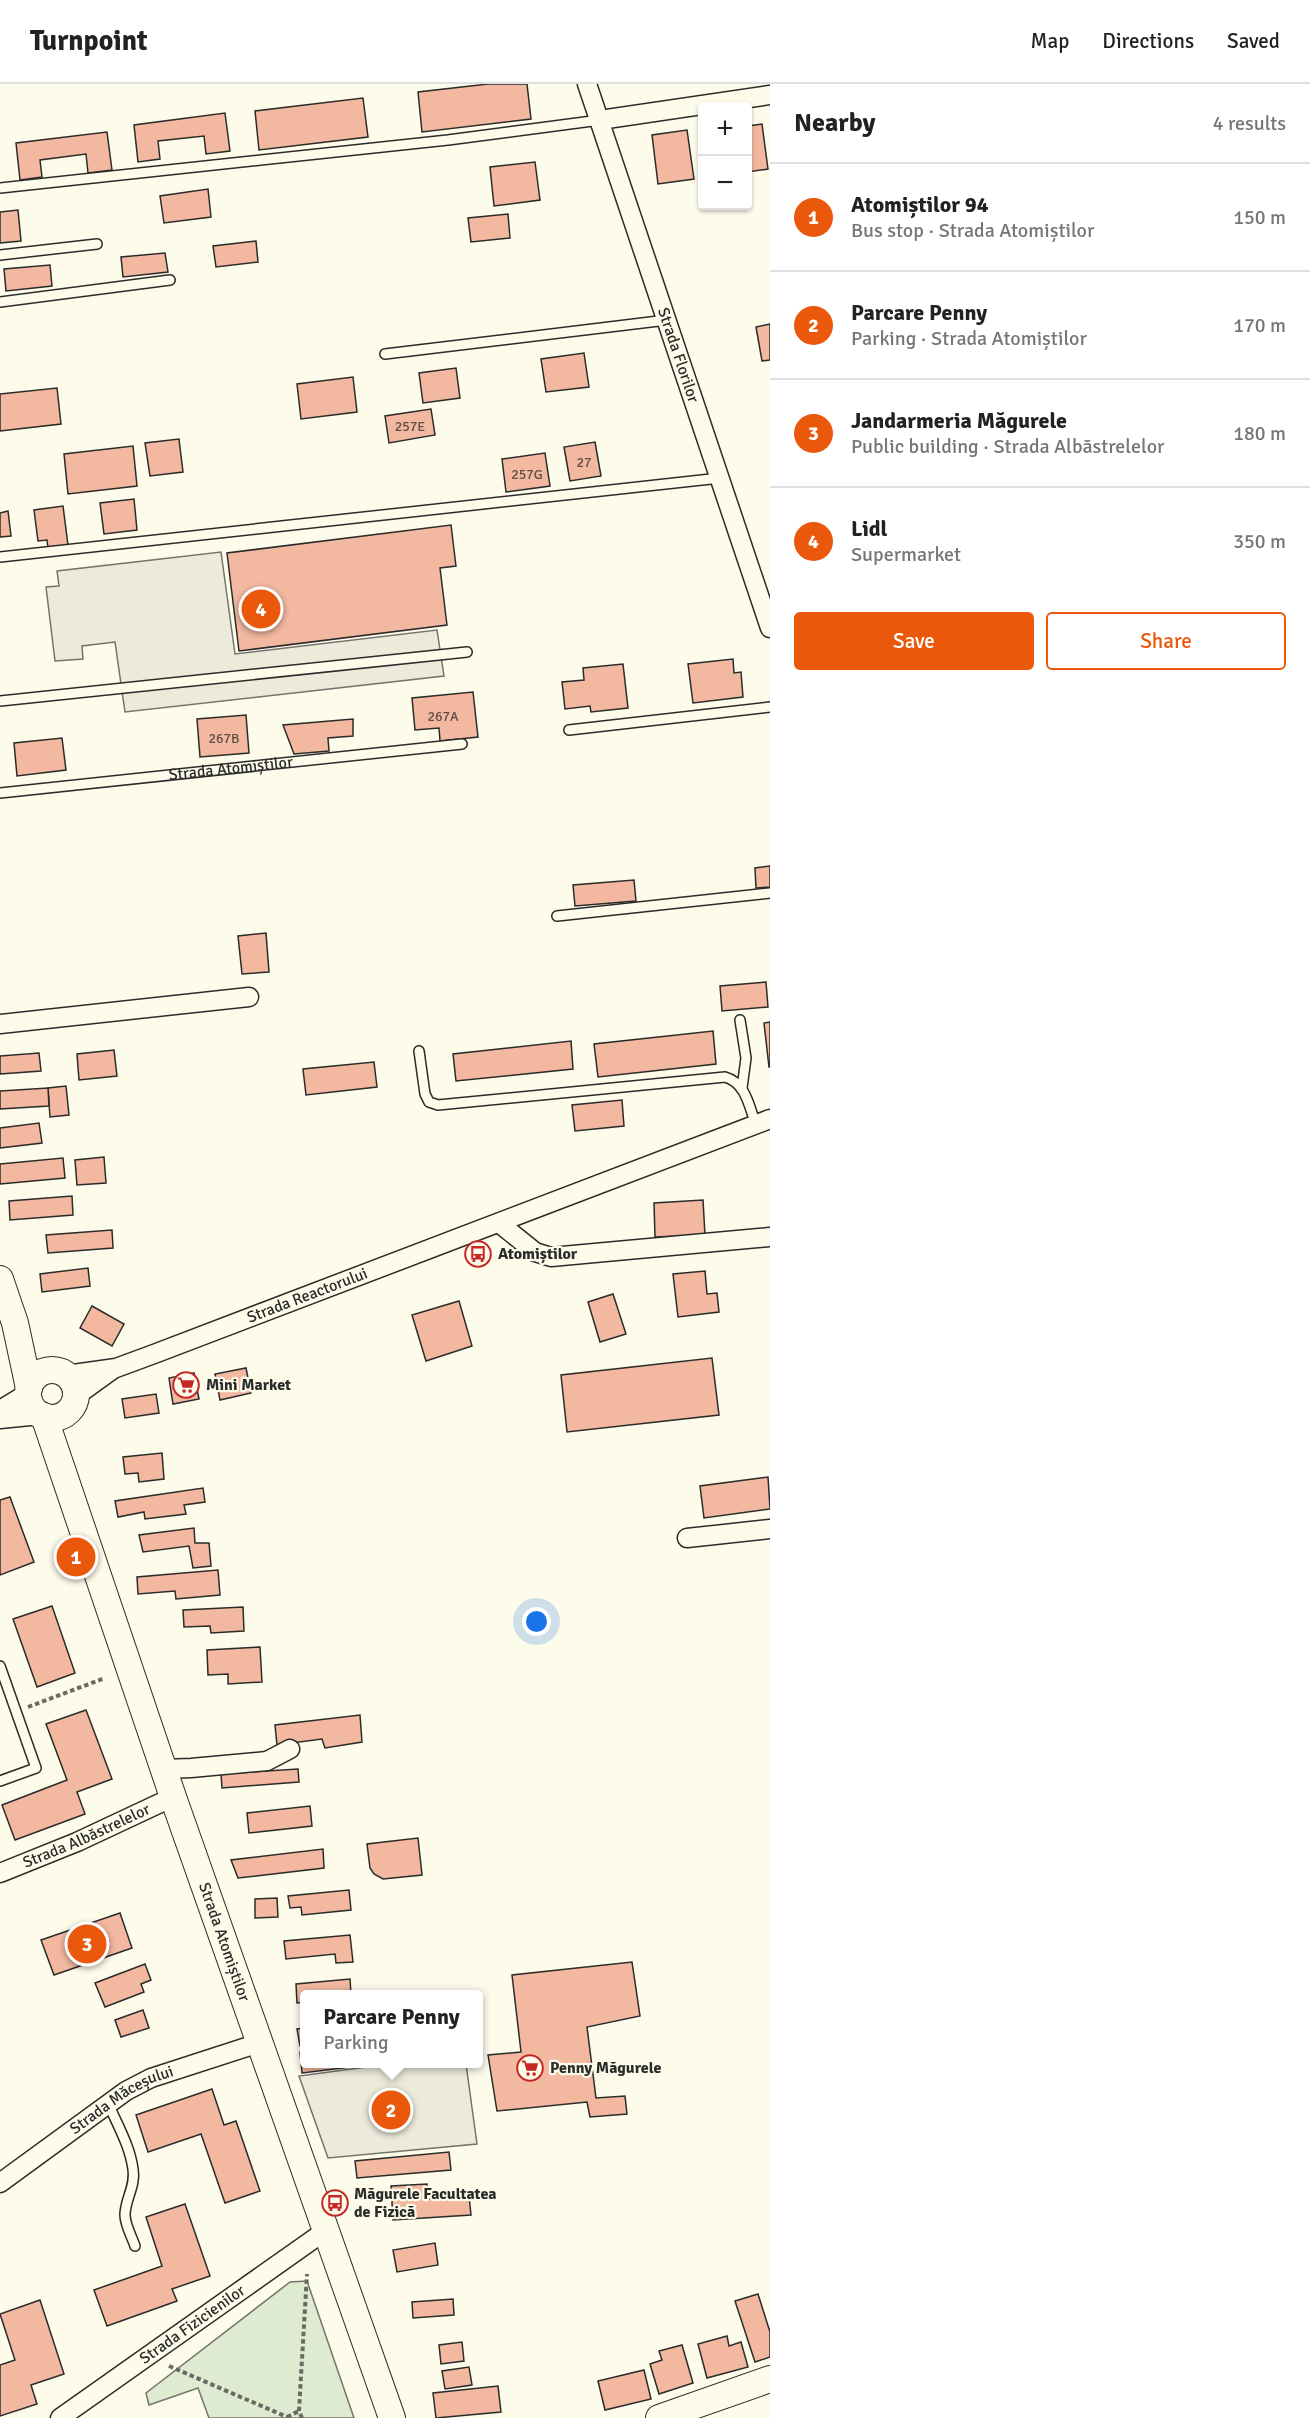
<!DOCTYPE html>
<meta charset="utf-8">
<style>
body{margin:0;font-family:Signika,sans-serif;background:#f6f6f6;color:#222}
.controls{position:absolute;right:18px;top:18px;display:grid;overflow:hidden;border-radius:6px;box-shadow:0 2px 4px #0004}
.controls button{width:54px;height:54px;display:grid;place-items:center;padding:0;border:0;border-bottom:2px solid #e0e0e0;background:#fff;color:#222;font:30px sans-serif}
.you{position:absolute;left:537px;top:1538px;width:21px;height:21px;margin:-15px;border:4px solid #fff;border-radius:50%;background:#1a73e8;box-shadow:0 0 0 9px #1a73e833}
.badge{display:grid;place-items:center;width:39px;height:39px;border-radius:50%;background:#ea580c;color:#fff;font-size:20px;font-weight:700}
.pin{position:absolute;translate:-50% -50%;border:3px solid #fff;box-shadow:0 2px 6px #0006}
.popup{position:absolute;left:300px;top:1906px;width:183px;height:78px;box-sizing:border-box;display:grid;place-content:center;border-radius:6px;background:#fff;filter:drop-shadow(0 2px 4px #0005);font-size:20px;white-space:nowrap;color:#767676}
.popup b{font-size:22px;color:#222}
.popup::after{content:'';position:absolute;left:50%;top:100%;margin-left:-12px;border:12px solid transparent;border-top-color:#fff}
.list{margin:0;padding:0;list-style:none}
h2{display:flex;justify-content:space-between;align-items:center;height:78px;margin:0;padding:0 24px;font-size:26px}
h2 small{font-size:20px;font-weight:400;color:#767676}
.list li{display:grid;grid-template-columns:39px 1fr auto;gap:18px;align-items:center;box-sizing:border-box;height:108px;padding:0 24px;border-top:2px solid #e0e0e0}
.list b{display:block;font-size:22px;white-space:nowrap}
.list p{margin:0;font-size:20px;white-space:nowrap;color:#767676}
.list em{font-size:20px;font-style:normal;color:#767676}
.actions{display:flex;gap:12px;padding:18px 24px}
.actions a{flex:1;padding:14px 0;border:2px solid #ea580c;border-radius:6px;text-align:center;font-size:21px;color:#ea580c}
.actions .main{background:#ea580c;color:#fff}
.map{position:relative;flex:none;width:770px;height:2334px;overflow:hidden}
header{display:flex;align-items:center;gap:36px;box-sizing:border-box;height:84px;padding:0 30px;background:#fff;border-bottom:2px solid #e0e0e0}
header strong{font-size:28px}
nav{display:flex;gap:33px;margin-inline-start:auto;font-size:21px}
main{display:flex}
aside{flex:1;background:#fff}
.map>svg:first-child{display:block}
.green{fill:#deebd1;stroke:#74746e;stroke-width:1.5}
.parking{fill:#eceadb;stroke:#74746e;stroke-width:1.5}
.building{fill:#f2b8a0;stroke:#2b2b2b;stroke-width:1.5}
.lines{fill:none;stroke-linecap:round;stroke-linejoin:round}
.lane-casing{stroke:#2b2b2b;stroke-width:12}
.street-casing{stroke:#2b2b2b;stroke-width:21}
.secondary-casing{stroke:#2b2b2b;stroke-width:28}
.path{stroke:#6a6964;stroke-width:4;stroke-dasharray:4.5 3;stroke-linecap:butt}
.lane{stroke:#fdfbea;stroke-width:9}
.street{stroke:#fdfbea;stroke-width:18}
.secondary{stroke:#fdfbea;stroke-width:26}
.labels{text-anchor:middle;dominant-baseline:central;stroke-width:4.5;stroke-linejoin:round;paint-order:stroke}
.number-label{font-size:14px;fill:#5d4e48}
.street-label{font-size:16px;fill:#2b2b2b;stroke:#fdfbea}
.poi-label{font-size:16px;font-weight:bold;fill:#2b2b2b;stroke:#fdfbea;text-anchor:start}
</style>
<header>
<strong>Turnpoint</strong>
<nav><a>Map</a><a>Directions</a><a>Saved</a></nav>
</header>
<main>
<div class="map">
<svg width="770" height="2334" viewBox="0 0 770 2334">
<rect width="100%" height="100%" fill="#fdfbea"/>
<!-- green -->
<path class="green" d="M 307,2197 L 354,2334 L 209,2334 L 198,2304 L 149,2321 L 146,2309 L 290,2198 Z"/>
<!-- parking -->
<g class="parking">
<path d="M 221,468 L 235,570 L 437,546 L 444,592 L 125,628 L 115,558 L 82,562 L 83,575 L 55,577 L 46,503 L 59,502 L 57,487 Z"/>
<path d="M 389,1980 L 466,1980 L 477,2060 L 328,2074 L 299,1992 Z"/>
</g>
<!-- building -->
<g class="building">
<path d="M 488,0 L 527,0 L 531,35 L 422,48 L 418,8 Z"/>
<path d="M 363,14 L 368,53 L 259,66 L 255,27 Z"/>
<path d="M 225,29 L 230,67 L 206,70 L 204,52 L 158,57 L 160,75 L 138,78 L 134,41 Z"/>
<path d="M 762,40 L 768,85 L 748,88 L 748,42 Z"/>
<path d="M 687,46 L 694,95 L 658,100 L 652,51 Z"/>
<path d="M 107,48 L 112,86 L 88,89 L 86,70 L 40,76 L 42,93 L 20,96 L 16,59 Z"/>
<path d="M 535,78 L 540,116 L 494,122 L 490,83 Z"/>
<path d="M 208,105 L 211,133 L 164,139 L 160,112 Z"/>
<path d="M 18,126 L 21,157 L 0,159 L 0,128 Z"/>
<path d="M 508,130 L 510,154 L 471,158 L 468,134 Z"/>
<path d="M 256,157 L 258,178 L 216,183 L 213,162 Z"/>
<path d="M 165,169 L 168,188 L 123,193 L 121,173 Z"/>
<path d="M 50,181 L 52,202 L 6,207 L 4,185 Z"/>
<path d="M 770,240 L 770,276 L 762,277 L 756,243 Z"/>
<path d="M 584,269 L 589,303 L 546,308 L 541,275 Z"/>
<path d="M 456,284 L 460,314 L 423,319 L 419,289 Z"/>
<path d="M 353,293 L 357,328 L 301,335 L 297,300 Z"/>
<path d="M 57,304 L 61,340 L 0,347 L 0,310 Z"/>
<path d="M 431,325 L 435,351 L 389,359 L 385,332 Z"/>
<path d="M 179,355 L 183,388 L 150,392 L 145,359 Z"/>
<path d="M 595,358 L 601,392 L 570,397 L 564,363 Z"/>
<path d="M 133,362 L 137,402 L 68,410 L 64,370 Z"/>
<path d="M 545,369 L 550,402 L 506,408 L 502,375 Z"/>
<path d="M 134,415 L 137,446 L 104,450 L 100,419 Z"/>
<path d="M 63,422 L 68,461 L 48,464 L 47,456 L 38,457 L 34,426 Z"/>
<path d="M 8,427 L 11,452 L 0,453 L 0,429 Z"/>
<path d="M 451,441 L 456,482 L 440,484 L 447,541 L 239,567 L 227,469 Z"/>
<path d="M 733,575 L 734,589 L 741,588 L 743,613 L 693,619 L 688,580 Z"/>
<path d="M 623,580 L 628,624 L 591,628 L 590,622 L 565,625 L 562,598 L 584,596 L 583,584 Z"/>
<path d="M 473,608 L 478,653 L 440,657 L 439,644 L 415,646 L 412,614 Z"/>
<path d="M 246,631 L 249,669 L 200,673 L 197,635 Z"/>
<path d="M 353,635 L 353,652 L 328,654 L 329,667 L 294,670 L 283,641 Z"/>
<path d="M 62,654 L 66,686 L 17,692 L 14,659 Z"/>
<path d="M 770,782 L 770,803 L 756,804 L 755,784 Z"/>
<path d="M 634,796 L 636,817 L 575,822 L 573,801 Z"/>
<path d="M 266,849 L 269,888 L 242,890 L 238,852 Z"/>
<path d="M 766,898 L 768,923 L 722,927 L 720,902 Z"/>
<path d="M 770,938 L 770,983 L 769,983 L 764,939 Z"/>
<path d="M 713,947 L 716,980 L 598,993 L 594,960 Z"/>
<path d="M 571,957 L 573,985 L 456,997 L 453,970 Z"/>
<path d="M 114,966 L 117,992 L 79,996 L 77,970 Z"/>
<path d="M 39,969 L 41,987 L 0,990 L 0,972 Z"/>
<path d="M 374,978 L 377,1003 L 306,1011 L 303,985 Z"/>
<path d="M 66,1002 L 69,1031 L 50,1033 L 48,1004 Z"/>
<path d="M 48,1004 L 49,1022 L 0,1025 L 0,1007 Z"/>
<path d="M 622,1016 L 624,1042 L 575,1047 L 572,1021 Z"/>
<path d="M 39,1039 L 42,1059 L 0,1064 L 0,1044 Z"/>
<path d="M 104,1073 L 106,1099 L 77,1101 L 75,1076 Z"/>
<path d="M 63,1074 L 65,1094 L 0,1100 L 0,1080 Z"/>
<path d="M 72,1112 L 73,1131 L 10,1136 L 9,1117 Z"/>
<path d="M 703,1116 L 705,1151 L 655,1153 L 654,1119 Z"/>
<path d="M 112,1146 L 113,1164 L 48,1169 L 46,1151 Z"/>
<path d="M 88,1184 L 90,1202 L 42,1208 L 40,1190 Z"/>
<path d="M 705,1187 L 707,1210 L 717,1209 L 719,1228 L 678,1233 L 673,1190 Z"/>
<path d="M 613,1210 L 626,1250 L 600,1258 L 588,1218 Z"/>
<path d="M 459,1217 L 472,1262 L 426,1277 L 412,1231 Z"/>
<path d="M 92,1222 L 124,1240 L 112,1262 L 80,1244 Z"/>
<path d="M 712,1274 L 719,1331 L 567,1348 L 561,1291 Z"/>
<path d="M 246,1284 L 251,1309 L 220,1316 L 215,1290 Z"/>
<path d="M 194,1289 L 199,1315 L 173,1320 L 169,1294 Z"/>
<path d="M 156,1310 L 159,1329 L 125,1334 L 122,1315 Z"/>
<path d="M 162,1369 L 164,1395 L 139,1398 L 138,1389 L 125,1390 L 123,1373 Z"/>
<path d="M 768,1393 L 770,1425 L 704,1434 L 700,1402 Z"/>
<path d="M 203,1404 L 205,1418 L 184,1421 L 186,1430 L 145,1435 L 144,1428 L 118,1433 L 115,1417 Z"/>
<path d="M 10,1413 L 34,1478 L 0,1491 L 0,1416 Z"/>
<path d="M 194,1444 L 195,1459 L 209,1459 L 211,1482 L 193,1484 L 189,1462 L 143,1468 L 139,1451 Z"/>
<path d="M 218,1486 L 220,1511 L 176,1515 L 175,1507 L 138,1510 L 137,1493 Z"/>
<path d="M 52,1522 L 75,1589 L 37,1603 L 13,1535 Z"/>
<path d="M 243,1523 L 244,1547 L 211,1549 L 210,1542 L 184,1543 L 183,1526 Z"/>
<path d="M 260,1563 L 262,1598 L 228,1600 L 228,1590 L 208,1591 L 207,1566 Z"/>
<path d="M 86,1626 L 112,1695 L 77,1708 L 85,1730 L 15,1756 L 2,1721 L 67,1696 L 46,1640 Z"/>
<path d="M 360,1631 L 362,1658 L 325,1664 L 322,1655 L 277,1661 L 275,1641 Z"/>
<path d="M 298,1685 L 299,1698 L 222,1704 L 221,1690 Z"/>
<path d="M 310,1722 L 312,1742 L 249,1749 L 247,1729 Z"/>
<path d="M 418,1754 L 422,1791 L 383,1795 L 374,1790 L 370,1784 L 367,1760 Z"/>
<path d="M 323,1765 L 324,1784 L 238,1794 L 231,1776 Z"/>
<path d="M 349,1806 L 351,1826 L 302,1831 L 301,1823 L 290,1824 L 288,1812 Z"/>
<path d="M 277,1814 L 278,1833 L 255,1834 L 255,1815 Z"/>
<path d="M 120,1829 L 132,1864 L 54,1891 L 41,1856 Z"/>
<path d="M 350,1851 L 353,1878 L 336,1879 L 335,1870 L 286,1875 L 284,1857 Z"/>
<path d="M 632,1878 L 640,1932 L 587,1943 L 596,2014 L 625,2012 L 627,2030 L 590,2033 L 587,2018 L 497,2027 L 488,1971 L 521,1968 L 512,1891 Z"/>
<path d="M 145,1880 L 151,1896 L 141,1900 L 144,1908 L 105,1923 L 95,1899 Z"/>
<path d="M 350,1895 L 351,1910 L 304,1910 L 304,1918 L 297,1919 L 296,1900 Z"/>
<path d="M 143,1926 L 149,1944 L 121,1953 L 115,1936 Z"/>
<path d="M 304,1944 L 304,1962 L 300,1962 L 297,1945 Z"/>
<path d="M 304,1967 L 304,1980 L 376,1980 L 302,1989 L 300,1968 Z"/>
<path d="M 212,2005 L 224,2041 L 236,2037 L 260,2107 L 225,2119 L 201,2050 L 148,2068 L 136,2031 Z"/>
<path d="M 449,2068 L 451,2086 L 357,2094 L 355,2077 Z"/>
<path d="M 427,2100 L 428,2115 L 469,2112 L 471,2131 L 393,2136 L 391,2102 Z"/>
<path d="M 185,2120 L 210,2192 L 172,2205 L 177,2217 L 107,2242 L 94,2206 L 162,2182 L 146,2133 Z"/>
<path d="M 435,2159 L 438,2181 L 397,2188 L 393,2166 Z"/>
<path d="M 758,2210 L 770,2248 L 770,2273 L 755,2278 L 735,2217 Z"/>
<path d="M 453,2215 L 454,2231 L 413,2234 L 412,2218 Z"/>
<path d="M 40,2216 L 64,2290 L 31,2301 L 37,2320 L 0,2332 L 0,2281 L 15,2276 L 0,2230 Z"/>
<path d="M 727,2252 L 729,2262 L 741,2258 L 748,2283 L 707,2294 L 698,2260 Z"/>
<path d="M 462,2258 L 464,2277 L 441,2280 L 439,2261 Z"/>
<path d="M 682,2261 L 693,2299 L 659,2310 L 650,2280 L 662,2276 L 659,2267 Z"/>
<path d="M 469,2283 L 472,2301 L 445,2305 L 442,2287 Z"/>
<path d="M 644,2286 L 651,2315 L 605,2326 L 598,2297 Z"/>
<path d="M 498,2302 L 501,2328 L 436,2334 L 433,2309 Z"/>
</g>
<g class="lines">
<!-- lane casing -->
<g class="lane-casing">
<g id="lane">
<path d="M 0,104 L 448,56 L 600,36"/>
<path d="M 0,171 L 97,160"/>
<path d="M 0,218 L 170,196"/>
<path d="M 385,270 L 667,236"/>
<path d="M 0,473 L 720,394"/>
<path d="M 0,617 L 467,568"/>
<path d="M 569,646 L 770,623"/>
<path id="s1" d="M 0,709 L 462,660"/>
<path d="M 557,832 L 770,809"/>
<path d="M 740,936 L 746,974 L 742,1004"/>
<path d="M 419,967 L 425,1010 L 429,1018 L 438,1021 L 725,993 C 746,999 749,1022 756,1041"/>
<path d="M 0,1582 L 36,1684 L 0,1697"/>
<path d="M 108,2019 C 117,2040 130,2062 133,2085 C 136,2102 125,2115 125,2131 C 125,2141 132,2153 135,2162"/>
</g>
</g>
<!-- street casing -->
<g class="street-casing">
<g id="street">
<path id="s2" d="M 587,0 L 770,544"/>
<path d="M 600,36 L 770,11"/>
<path d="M 0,940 L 249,913"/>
<path d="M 499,1139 L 535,1168 L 551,1173 L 770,1153"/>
<path id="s3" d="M 66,1291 L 116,1284 L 154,1270 L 770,1035"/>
<path d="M 76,1312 L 112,1286"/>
<path d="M 0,1326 L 28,1309"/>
<path d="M 0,1335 L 40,1331"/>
<path d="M 687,1454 L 770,1445"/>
<path d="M 163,1685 L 191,1684 L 267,1677 L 290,1665"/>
<path id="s4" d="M 0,1789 L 77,1758 L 173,1713"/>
<path id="s5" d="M 0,2099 L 126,2007 L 151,1994 L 259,1959"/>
<path id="s6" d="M 60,2334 L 325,2147"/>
</g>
</g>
<!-- secondary casing -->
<g class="secondary-casing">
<g id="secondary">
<path d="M 0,1195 L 15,1239 L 29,1304"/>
<circle cx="52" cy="1310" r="24"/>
<path id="s7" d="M 44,1332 L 173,1713 L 392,2334"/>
<path d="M 659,2334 L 770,2295"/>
</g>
</g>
<!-- path -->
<g class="path">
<path d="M 28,1623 L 105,1594"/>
<path d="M 169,2282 L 287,2333"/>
<path d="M 287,2333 L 299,2327"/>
<path d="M 302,2334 L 299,2327 L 307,2190"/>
</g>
<!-- lane -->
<use href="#lane" class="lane"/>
<!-- street -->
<use href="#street" class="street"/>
<!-- secondary -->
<use href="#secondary" class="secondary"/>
</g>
<!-- icons -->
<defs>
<g id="bus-ring" transform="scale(1.35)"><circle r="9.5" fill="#fdfbea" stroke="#c62828" stroke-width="1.5"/><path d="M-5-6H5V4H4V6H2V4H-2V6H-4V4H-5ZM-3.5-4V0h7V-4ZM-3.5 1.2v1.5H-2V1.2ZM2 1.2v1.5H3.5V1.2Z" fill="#c62828"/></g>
<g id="supermarket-ring" transform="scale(1.35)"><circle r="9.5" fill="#fdfbea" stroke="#c62828" stroke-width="1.5"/><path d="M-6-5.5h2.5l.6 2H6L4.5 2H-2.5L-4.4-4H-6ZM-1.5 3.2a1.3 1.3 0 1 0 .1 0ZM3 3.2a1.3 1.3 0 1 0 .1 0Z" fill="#c62828"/></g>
</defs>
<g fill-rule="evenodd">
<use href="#bus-ring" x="478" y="1170"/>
<use href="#supermarket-ring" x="186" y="1301"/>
<use href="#supermarket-ring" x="530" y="1984"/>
<use href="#bus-ring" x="335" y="2119"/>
</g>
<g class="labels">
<!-- number labels -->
<g class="number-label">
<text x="410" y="342">257E</text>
<text x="584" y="378">27</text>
<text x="527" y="390">257G</text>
<text x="443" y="632">267A</text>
<text x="224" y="654">267B</text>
</g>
<!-- street labels -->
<g class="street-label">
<text stroke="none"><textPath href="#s2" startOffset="286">Strada Florilor</textPath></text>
<text stroke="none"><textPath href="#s1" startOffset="232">Strada Atomiștilor</textPath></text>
<text stroke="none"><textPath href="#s3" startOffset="255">Strada Reactorului</textPath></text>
<text stroke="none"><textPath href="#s4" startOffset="94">Strada Albăstrelelor</textPath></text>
<text stroke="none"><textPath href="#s7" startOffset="556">Strada Atomiștilor</textPath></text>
<text stroke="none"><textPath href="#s5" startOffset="148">Strada Măceșului</textPath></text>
<text stroke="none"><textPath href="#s6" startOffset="162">Strada Fizicienilor</textPath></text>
</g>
<!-- poi labels -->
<g class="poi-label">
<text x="498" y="1170">Atomiștilor</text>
<text x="206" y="1301">Mini Market</text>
<text x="550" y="1984">Penny Măgurele</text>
<text x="354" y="2110">Măgurele Facultatea<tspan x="354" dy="18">de Fizică</tspan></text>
</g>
</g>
</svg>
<div class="controls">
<button>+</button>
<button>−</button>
</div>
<div class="you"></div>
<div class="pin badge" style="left:76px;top:1473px">1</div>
<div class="pin badge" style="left:391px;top:2026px">2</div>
<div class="popup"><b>Parcare Penny</b>Parking</div>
<div class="pin badge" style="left:87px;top:1860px">3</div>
<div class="pin badge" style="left:261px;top:525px">4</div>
</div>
<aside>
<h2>Nearby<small>4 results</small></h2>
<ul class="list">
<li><span class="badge">1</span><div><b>Atomiștilor 94</b><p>Bus stop · Strada Atomiștilor</p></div><em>150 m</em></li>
<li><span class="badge">2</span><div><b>Parcare Penny</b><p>Parking · Strada Atomiștilor</p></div><em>170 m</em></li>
<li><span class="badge">3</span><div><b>Jandarmeria Măgurele</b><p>Public building · Strada Albăstrelelor</p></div><em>180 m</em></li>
<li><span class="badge">4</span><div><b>Lidl</b><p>Supermarket</p></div><em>350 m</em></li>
</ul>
<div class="actions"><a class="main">Save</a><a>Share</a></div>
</aside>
</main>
